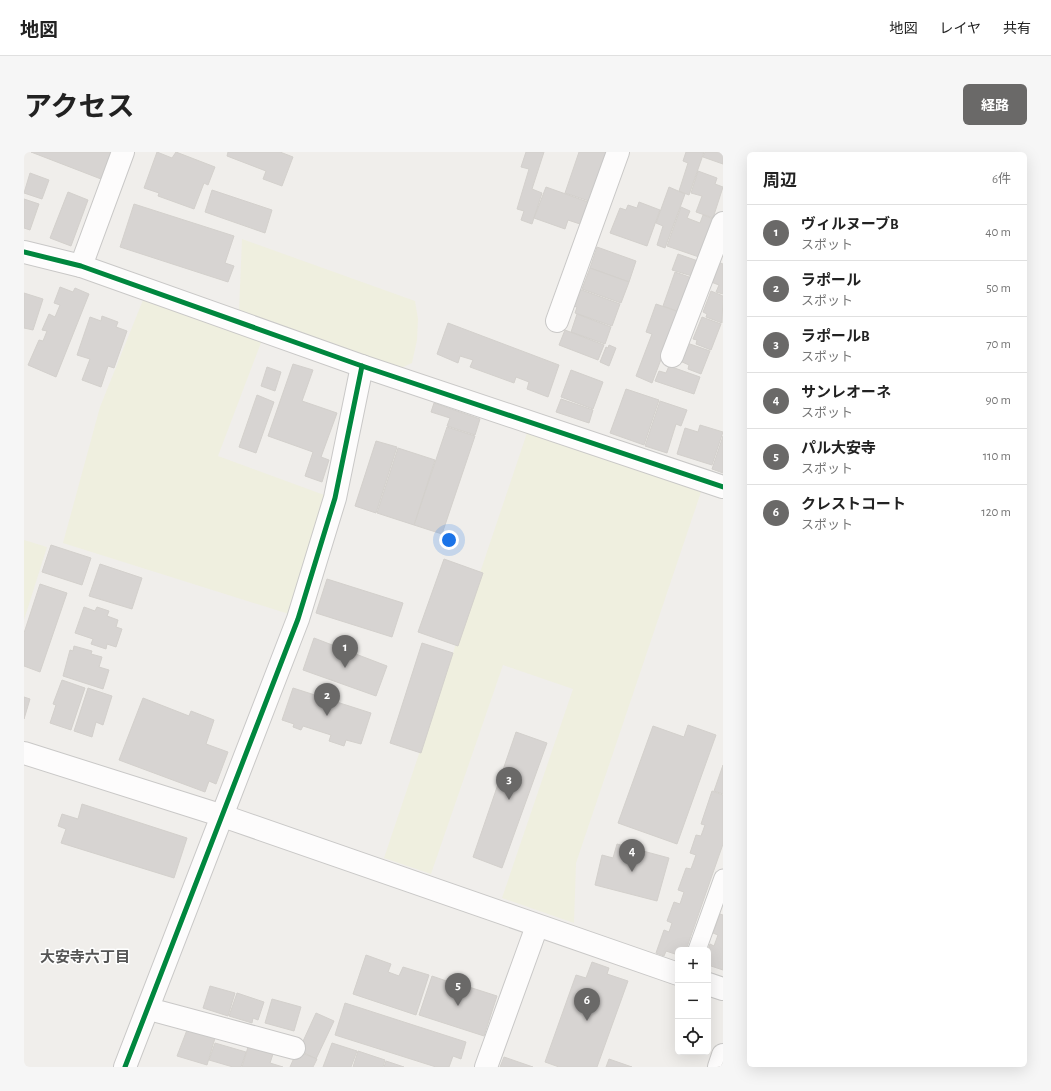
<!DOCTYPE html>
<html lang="ja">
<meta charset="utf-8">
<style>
body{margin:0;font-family:"Alegreya Sans","Noto Sans JP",sans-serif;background:#f6f6f6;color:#222}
.controls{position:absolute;right:12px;bottom:12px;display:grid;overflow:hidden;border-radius:6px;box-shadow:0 4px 16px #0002}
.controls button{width:36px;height:36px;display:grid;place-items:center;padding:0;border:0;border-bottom:1px solid #e0e0e0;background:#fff;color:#222;font:20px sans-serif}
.you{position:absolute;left:425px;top:388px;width:14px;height:14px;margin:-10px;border:3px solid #fff;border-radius:50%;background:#1a73e8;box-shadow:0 0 0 6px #1a73e833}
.badge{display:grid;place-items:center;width:26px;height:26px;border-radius:50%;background:#6a6968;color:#fff;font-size:13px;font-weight:700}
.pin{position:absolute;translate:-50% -33px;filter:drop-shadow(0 1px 2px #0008)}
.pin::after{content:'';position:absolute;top:21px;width:14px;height:12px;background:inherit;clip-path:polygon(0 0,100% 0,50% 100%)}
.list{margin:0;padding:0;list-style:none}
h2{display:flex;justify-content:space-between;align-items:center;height:52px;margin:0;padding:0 16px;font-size:17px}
h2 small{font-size:13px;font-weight:400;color:#767676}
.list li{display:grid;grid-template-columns:26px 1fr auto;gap:12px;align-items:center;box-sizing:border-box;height:56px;padding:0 16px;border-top:1px solid #e0e0e0}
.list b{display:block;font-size:15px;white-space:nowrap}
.list p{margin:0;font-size:13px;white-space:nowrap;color:#767676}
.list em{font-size:13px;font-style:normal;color:#767676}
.icon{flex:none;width:22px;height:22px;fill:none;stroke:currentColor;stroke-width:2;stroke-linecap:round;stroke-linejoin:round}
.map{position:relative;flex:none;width:699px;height:915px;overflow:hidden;border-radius:6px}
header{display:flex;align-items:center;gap:24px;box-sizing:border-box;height:56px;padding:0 20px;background:#fff;border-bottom:1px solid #e0e0e0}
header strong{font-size:19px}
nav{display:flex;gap:22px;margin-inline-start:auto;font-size:14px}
.intro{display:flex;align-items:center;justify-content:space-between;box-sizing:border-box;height:96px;padding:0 24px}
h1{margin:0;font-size:28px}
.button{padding:10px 18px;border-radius:6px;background:#6a6968;color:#fff;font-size:14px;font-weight:700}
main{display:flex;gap:24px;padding:0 24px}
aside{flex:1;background:#fff;border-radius:6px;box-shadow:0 4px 16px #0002}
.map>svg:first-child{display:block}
.farmland{fill:#efefdf}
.building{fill:#d7d4d2;stroke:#d3d0cc}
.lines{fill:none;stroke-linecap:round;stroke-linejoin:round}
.lane-casing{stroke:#c9c8c7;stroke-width:19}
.street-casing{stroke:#c9c8c7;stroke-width:24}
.lane{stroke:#fdfcfc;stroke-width:17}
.street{stroke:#fdfcfc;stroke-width:22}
.cycleway-casing{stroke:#fff;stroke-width:8}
.cycleway{stroke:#00873e;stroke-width:5}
.labels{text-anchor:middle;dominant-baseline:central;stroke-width:3;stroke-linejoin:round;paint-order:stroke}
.neighbourhood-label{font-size:15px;font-weight:bold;fill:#555;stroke:#fff}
</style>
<header>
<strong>地図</strong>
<nav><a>地図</a><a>レイヤ</a><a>共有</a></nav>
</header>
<div class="intro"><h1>アクセス</h1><a class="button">経路</a></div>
<main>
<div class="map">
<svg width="699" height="915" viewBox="0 0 699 915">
<rect width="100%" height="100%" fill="#f0eeeb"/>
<!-- farmland -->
<g class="farmland">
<path d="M 218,87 L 391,149 L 394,167 L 393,188 L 388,211 L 377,216 L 215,159 Z"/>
<path d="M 119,148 L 238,188 L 194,304 L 303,344 L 268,463 L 39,391 L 76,255 Z"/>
<path d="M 504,278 L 678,337 L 552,711 L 550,771 L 478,746 L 549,537 L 479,513 L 407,722 L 360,706 Z"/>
<path d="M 0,388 L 23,395 L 0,468 Z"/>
</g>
<!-- building -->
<g class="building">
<path d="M 7,0 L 87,0 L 77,27 Z"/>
<path d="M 133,0 L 148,6 L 152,0 L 191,15 L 184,33 L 180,31 L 170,57 L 134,44 L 135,41 L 120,36 Z"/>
<path d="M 204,0 L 256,0 L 269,5 L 258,34 L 239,27 L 242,19 L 203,4 Z"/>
<path d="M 502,0 L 520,0 L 508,37 L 518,41 L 508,72 L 497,68 L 500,59 L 493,57 L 505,17 L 497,15 Z"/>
<path d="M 555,0 L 583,0 L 565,49 L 541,41 Z"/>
<path d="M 662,0 L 680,0 L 665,43 L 655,39 L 664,11 L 659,9 Z"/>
<path d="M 681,0 L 699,0 L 699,12 L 679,5 Z"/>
<path d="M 674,19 L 693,26 L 691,32 L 699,35 L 689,66 L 672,60 L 678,44 L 667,41 Z"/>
<path d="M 6,21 L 25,28 L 18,47 L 0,41 Z"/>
<path d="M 522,35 L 567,51 L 559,73 L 544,68 L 541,77 L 510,66 Z"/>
<path d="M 645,35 L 661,42 L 641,96 L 633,93 L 639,74 L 632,71 Z"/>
<path d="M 188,38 L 248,58 L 241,81 L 181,60 Z"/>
<path d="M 44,40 L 64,48 L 47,94 L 26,86 Z"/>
<path d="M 0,47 L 15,52 L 6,78 L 0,76 Z"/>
<path d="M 615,50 L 636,58 L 623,94 L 586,81 L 596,56 L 602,58 L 604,53 L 613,56 Z"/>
<path d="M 110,52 L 210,84 L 201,111 L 210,114 L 204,130 L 96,95 Z"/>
<path d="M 657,55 L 666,59 L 663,66 L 676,71 L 679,63 L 689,67 L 675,105 L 643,94 Z"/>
<path d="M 573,95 L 612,109 L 605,130 L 566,116 Z"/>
<path d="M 654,102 L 674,109 L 668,124 L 648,118 Z"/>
<path d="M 694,110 L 699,112 L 699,142 L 692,140 L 695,133 L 687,130 Z"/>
<path d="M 566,116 L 605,130 L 597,151 L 558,137 Z"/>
<path d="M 651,120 L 668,126 L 655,160 L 639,154 Z"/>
<path d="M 36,135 L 49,140 L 51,136 L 65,142 L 32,225 L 4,213 L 15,188 L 19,189 L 23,179 L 18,178 L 25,162 L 31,165 L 36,153 L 30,151 Z"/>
<path d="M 555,137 L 596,152 L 588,174 L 551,161 L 553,155 L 549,154 Z"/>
<path d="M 687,139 L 699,144 L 698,171 L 682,165 L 683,162 L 679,160 Z"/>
<path d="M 0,141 L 19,147 L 9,178 L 0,176 Z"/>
<path d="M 632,152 L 655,160 L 628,231 L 612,224 L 628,182 L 622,180 Z"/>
<path d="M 553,162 L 587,175 L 581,192 L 547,180 Z"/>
<path d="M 78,164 L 94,170 L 92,175 L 103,179 L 90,216 L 84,214 L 77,235 L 58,228 L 66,207 L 53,203 L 66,165 L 77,169 Z"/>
<path d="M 678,165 L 697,172 L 687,198 L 672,192 L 673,188 L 669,187 Z"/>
<path d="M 424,171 L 535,213 L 524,245 L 503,237 L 505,230 L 492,225 L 490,231 L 446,215 L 449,208 L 436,204 L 434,211 L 413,202 Z"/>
<path d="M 541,178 L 580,193 L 574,208 L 535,193 Z"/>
<path d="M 663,191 L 686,199 L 677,222 L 664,217 L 665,213 L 656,209 Z"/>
<path d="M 585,193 L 592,196 L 585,214 L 576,210 L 582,195 L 584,196 Z"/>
<path d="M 269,212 L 289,218 L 278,249 L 313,261 L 297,305 L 305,308 L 298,330 L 281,324 L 289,300 L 244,284 Z"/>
<path d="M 645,214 L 676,225 L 670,242 L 631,229 L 635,219 L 642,221 Z"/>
<path d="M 243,215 L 257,220 L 251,239 L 237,234 Z"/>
<path d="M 547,218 L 579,230 L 569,257 L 537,245 Z"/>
<path d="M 602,237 L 635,248 L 620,293 L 586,281 Z"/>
<path d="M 233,243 L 250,250 L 232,301 L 215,295 Z"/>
<path d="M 537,247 L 569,258 L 565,271 L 532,260 Z"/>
<path d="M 636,249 L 663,258 L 657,274 L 652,272 L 643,301 L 621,294 Z"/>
<path d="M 410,251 L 456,267 L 451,283 L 423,274 L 426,266 L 407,260 Z"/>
<path d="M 676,273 L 699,280 L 688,313 L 653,302 L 661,276 L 674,280 Z"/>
<path d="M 423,275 L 451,284 L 418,382 L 390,373 Z"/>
<path d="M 699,284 L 699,321 L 688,317 Z"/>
<path d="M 352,289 L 373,295 L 352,361 L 331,354 Z"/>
<path d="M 374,296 L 411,308 L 390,373 L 353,361 Z"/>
<path d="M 27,393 L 67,406 L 58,433 L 18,420 Z"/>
<path d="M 420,407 L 459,421 L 434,494 L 394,480 Z"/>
<path d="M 76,412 L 118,426 L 108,457 L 65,444 Z"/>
<path d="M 303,427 L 379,451 L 368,485 L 292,461 Z"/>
<path d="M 16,432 L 43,441 L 16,520 L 0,514 L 0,481 Z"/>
<path d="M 60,455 L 71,459 L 73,455 L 85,459 L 83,464 L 94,468 L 92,475 L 98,477 L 92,495 L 83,492 L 82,497 L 67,492 L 69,487 L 51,481 Z"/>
<path d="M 290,486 L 363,514 L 352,544 L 279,518 Z"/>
<path d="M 398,491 L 429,501 L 397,601 L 366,591 Z"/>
<path d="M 50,494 L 68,499 L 67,502 L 78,505 L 75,515 L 85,518 L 79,537 L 39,524 L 46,498 L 49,499 Z"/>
<path d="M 38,528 L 61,536 L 47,578 L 26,571 L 32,553 L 29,552 Z"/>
<path d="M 64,536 L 88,544 L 79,573 L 72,570 L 68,585 L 50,579 Z"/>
<path d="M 269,536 L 347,561 L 337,592 L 322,588 L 320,594 L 305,589 L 307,583 L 279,574 L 277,578 L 269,575 L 270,572 L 258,568 Z"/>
<path d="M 0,545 L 6,547 L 0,567 Z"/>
<path d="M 119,546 L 165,564 L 167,559 L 190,568 L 182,592 L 204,600 L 192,632 L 185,629 L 181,640 L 95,608 Z"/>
<path d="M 664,573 L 692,583 L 653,692 L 594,671 L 629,574 L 660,585 Z"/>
<path d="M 492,580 L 523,591 L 478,716 L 449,705 Z"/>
<path d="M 699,613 L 699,642 L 690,639 Z"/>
<path d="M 688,639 L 699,643 L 699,692 L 662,798 L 654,798 L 654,803 L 642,799 L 640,804 L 632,801 L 640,778 L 645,780 L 648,771 L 643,769 L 650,750 L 656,752 L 660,740 L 654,738 L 662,716 L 667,717 L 672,703 L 666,701 L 672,683 L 677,684 L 681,673 L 677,672 Z"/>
<path d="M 58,652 L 163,686 L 150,726 L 37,691 L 42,677 L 34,674 L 38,662 L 54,667 Z"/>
<path d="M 593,692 L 645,706 L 633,749 L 571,733 L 578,703 L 589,706 Z"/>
<path d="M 696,762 L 699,763 L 699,818 L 684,813 L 684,798 L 686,792 L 690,794 L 694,783 L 689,781 Z"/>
<path d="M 342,803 L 367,812 L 364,820 L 375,824 L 379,815 L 405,823 L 392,863 L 329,842 Z"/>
<path d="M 568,810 L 585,816 L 583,822 L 604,829 L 573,915 L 535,915 L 521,910 L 552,823 L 562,826 Z"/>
<path d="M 408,824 L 434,833 L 431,842 L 442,845 L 445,835 L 473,844 L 460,884 L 395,863 Z"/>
<path d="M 186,834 L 211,841 L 204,864 L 179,856 Z"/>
<path d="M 213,841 L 240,850 L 234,868 L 229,866 L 228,871 L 205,864 Z"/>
<path d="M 248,847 L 277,855 L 270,879 L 241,871 Z"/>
<path d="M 321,851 L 442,890 L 437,907 L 429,904 L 425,915 L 412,915 L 311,883 Z"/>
<path d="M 292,861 L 310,869 L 292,907 L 275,898 Z"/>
<path d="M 163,878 L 191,886 L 183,913 L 153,904 Z"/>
<path d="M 191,891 L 222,900 L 217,915 L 209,915 L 185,908 Z"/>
<path d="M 308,891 L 333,899 L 327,915 L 299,915 Z"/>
<path d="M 224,895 L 249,902 L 246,911 L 259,915 L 218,915 Z"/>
<path d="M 273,899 L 293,907 L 289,915 L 266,915 Z"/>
<path d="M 334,899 L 361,908 L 359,915 L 329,915 Z"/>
<path d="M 480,905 L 509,915 L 476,915 Z"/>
<path d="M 585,907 L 608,915 L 582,915 Z"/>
<path d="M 362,909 L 380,915 L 360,915 Z"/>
</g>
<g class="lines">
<!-- lane casing -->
<g class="lane-casing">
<path id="lane" d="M 673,798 L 699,726"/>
</g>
<!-- street casing -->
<g class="street-casing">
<g id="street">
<path d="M 0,100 L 57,114 L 338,214 L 699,335"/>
<path d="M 57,114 L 99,0"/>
<path d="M 533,169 L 594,0"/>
<path d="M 648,204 L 699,71"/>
<path d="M 0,601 L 199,664 L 654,822"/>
<path d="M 684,832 L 699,837"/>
<path d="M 125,857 L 270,896"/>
<path d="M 101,915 L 274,467 L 311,346 L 338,214"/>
<path d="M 462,915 L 513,774"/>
<path d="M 695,915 L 699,903"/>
</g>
</g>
<!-- lane -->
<use href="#lane" class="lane"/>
<!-- street -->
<use href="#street" class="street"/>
<!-- cycleway casing -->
<g class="cycleway-casing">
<g id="cycleway">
<path d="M 0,100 L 57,114 L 338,214 L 699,335"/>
<path d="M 101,915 L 274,467 L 311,346 L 338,214"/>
</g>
</g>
<!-- cycleway -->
<use href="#cycleway" class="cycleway"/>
</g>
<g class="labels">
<!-- neighbourhood labels -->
<g class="neighbourhood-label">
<text x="61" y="805">大安寺六丁目</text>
</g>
</g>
</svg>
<div class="controls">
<button>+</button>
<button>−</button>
<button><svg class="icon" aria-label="locate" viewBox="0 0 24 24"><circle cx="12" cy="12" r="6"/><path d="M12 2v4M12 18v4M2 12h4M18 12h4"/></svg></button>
</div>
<div class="you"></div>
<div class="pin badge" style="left:321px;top:516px">1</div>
<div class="pin badge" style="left:303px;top:564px">2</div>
<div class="pin badge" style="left:485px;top:648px">3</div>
<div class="pin badge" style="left:608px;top:720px">4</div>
<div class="pin badge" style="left:434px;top:854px">5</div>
<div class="pin badge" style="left:563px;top:869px">6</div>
</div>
<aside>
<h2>周辺<small>6件</small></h2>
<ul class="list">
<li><span class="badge">1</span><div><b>ヴィルヌーブB</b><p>スポット</p></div><em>40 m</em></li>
<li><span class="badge">2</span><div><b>ラポール</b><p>スポット</p></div><em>50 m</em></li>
<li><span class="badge">3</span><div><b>ラポールB</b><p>スポット</p></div><em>70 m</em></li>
<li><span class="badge">4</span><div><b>サンレオーネ</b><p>スポット</p></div><em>90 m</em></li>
<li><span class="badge">5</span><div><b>パル大安寺</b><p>スポット</p></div><em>110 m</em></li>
<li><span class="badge">6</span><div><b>クレストコート</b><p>スポット</p></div><em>120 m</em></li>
</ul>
</aside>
</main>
